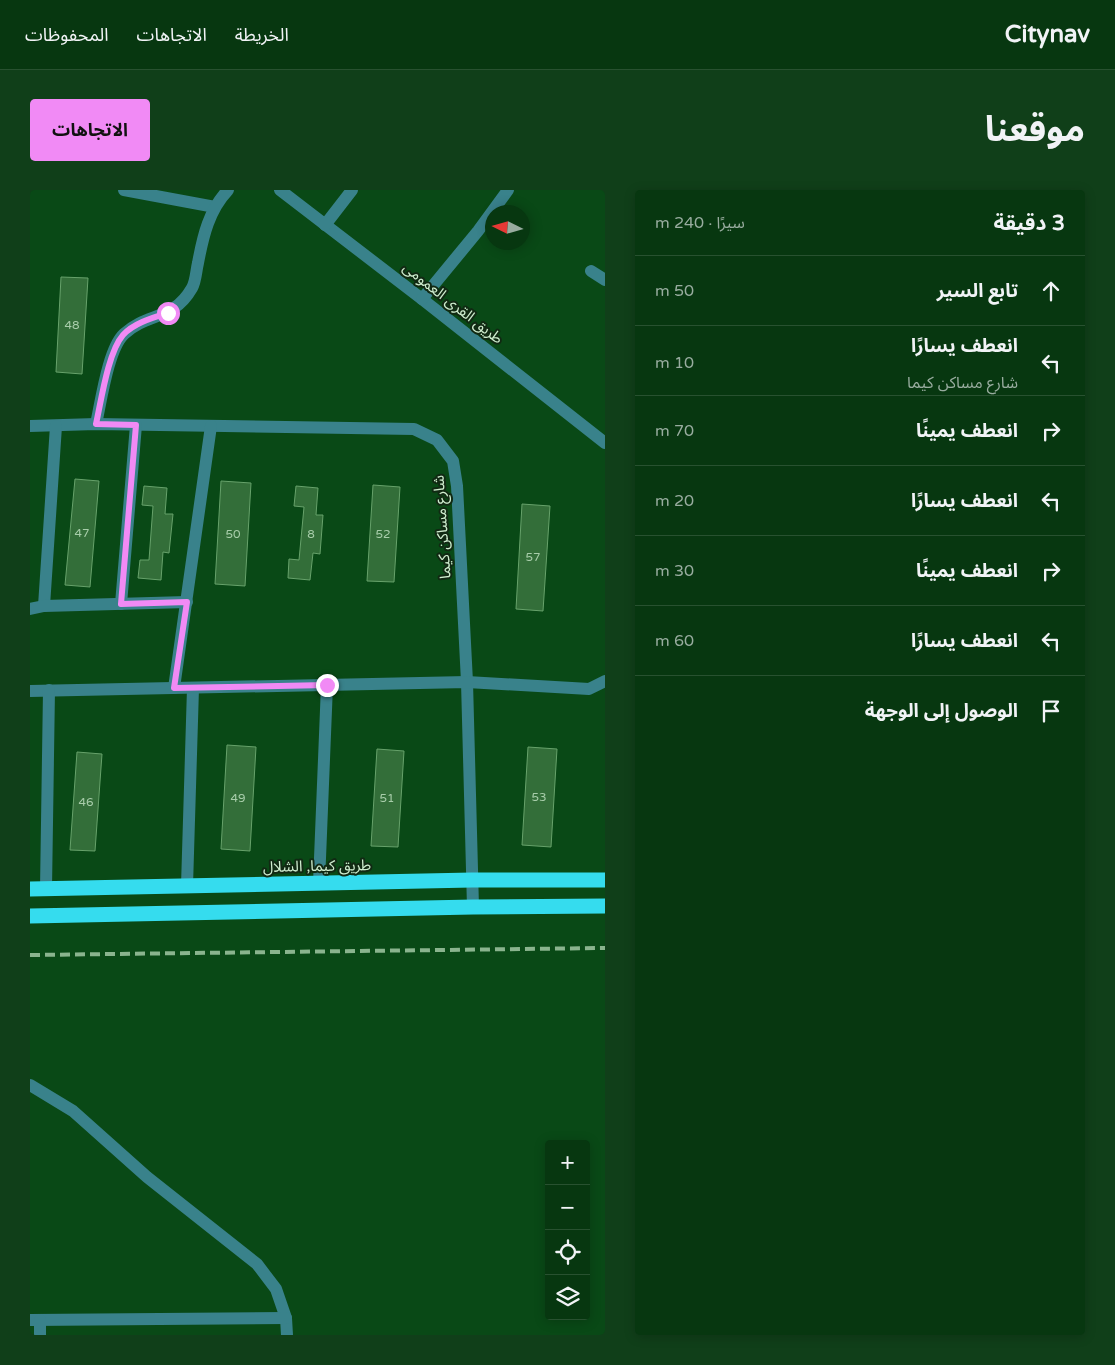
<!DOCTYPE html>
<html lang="ar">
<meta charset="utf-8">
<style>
body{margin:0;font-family:"Varela Round","Noto Sans Arabic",sans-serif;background:#103f19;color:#f1f3f6;direction:rtl}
.controls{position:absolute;right:15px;bottom:15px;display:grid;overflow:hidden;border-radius:5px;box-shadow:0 2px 12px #0003}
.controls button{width:45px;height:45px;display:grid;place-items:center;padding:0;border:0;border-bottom:1px solid #285130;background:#073710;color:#f1f3f6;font:25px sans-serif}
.compass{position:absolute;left:455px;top:15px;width:45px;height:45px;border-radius:50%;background:#073710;box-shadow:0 2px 12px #0003;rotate:275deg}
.stop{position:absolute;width:15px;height:15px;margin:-11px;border:4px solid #f18af5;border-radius:50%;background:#fff}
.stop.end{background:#f18af5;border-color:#fff;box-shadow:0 1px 5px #0008}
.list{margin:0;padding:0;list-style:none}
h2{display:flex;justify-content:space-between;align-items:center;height:65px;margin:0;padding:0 20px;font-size:21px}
h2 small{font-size:16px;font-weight:400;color:#98ac9f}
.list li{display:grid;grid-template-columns:32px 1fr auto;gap:15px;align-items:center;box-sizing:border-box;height:70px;padding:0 20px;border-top:1px solid #285130}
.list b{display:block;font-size:19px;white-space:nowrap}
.list p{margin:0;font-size:16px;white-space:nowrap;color:#98ac9f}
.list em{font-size:16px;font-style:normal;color:#98ac9f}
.icon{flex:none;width:28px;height:28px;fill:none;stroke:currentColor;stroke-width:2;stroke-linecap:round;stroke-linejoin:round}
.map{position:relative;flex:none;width:575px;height:1145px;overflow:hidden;direction:ltr;border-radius:5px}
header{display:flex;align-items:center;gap:30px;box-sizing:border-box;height:70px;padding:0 25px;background:#073710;border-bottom:1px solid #285130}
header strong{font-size:24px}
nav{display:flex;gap:28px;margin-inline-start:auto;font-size:18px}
.intro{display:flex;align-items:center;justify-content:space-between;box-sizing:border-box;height:120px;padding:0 30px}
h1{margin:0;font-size:35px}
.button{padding:12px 22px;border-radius:5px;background:#f18af5;color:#111;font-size:18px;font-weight:700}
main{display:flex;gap:30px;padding:0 30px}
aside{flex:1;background:#073710;border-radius:5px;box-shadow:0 2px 12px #0003}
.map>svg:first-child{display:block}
.building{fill:#336e39;stroke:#67a26b}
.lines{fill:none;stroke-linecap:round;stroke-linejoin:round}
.minor{stroke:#39828b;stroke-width:12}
.highway{stroke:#35dcee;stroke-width:15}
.rail{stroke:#8ab48e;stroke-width:4;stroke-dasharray:10 5;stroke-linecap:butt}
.route{stroke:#f18af5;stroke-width:6}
.labels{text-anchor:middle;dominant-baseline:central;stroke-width:4;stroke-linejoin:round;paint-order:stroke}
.number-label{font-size:12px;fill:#a8cdaa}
.street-label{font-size:15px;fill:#cfedcf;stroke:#112913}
</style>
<header>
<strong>Citynav</strong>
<nav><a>الخريطة</a><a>الاتجاهات</a><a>المحفوظات</a></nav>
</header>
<div class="intro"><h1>موقعنا</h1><a class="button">الاتجاهات</a></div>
<main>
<aside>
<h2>3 دقيقة<small>سيرًا · 240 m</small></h2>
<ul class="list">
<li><svg class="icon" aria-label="ahead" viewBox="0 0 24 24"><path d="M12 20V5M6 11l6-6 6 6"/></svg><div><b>تابع السير</b></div><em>50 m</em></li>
<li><svg class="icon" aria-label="left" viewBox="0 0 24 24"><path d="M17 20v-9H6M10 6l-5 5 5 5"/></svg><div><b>انعطف يسارًا</b><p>شارع مساكن كيما</p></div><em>10 m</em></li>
<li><svg class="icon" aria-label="right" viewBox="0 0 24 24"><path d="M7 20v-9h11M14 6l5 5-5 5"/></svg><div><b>انعطف يمينًا</b></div><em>70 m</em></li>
<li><svg class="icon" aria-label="left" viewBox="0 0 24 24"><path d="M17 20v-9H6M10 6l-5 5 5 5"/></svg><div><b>انعطف يسارًا</b></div><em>20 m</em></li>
<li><svg class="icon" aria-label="right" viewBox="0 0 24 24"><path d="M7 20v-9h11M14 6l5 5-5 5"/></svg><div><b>انعطف يمينًا</b></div><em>30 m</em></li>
<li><svg class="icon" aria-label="left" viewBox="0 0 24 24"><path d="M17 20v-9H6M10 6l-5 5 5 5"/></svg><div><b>انعطف يسارًا</b></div><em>60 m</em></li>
<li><svg class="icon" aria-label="arrive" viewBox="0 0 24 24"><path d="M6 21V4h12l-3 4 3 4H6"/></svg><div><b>الوصول إلى الوجهة</b></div></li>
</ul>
</aside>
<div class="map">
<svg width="575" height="1145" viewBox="0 0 575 1145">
<rect width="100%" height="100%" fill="#094916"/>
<!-- building -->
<g class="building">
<path d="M 31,87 L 58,88 L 52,184 L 26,182 Z"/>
<path d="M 45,289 L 69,291 L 60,397 L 35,395 Z"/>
<path d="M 191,291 L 221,293 L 215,396 L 185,394 Z"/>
<path d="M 343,295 L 370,297 L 364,392 L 337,391 Z"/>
<path d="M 114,296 L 137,298 L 135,324 L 143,324 L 139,363 L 133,362 L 131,390 L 108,388 L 110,370 L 119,370 L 123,316 L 112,315 Z"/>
<path d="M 266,296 L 288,298 L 286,325 L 293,325 L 290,364 L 283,363 L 280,390 L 258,388 L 259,369 L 269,370 L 274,317 L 264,316 Z"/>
<path d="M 492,314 L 520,316 L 513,421 L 486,419 Z"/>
<path d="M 197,555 L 226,557 L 220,661 L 191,659 Z"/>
<path d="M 498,557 L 527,559 L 521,657 L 492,655 Z"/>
<path d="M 347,559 L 374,561 L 368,657 L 341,656 Z"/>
<path d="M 47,562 L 72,564 L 65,661 L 40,660 Z"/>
</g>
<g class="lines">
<!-- minor -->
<g class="minor">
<path d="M 94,0 L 185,17"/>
<path d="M 250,0 L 392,109 L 575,253"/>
<path d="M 295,35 L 322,0"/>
<path d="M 561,81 L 575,90"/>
<path d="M 392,109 L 448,41 L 478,0"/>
<path d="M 66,234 C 71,212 78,159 94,144 C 118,122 143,131 162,98 C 166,91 166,81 168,73 C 173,46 179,20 198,0"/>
<path d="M 0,236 L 66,234 L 384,239 L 407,250 L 423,271 L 427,296 L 437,492 L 443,717"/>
<path d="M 91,414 L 106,235"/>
<path d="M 14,416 L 26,236"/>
<path d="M 0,419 L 14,416 L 157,412"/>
<path d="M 144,498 L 181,236"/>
<path d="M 0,501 L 437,492 L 559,499 L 575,491"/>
<path d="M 289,693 L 297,495"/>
<path d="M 157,696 L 163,498"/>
<path d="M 16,699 L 19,500"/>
<path d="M 0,895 L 43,921 L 117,987 L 227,1074 L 246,1099 L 256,1128 L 257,1145"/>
<path d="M 0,1130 L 256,1128"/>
<path d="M 10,1130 L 10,1145"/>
</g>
<!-- highway -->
<g class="highway">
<path d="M 0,699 L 442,690 L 575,690"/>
<path d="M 0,726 L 443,717 L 575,716"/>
</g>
<!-- rail -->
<path class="rail" d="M 0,765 L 575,758"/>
</g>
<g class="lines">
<!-- route -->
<path class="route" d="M 138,123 C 122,128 104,133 93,145 C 78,162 71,212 66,234 L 106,235 L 91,414 L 157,412 L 144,498 L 297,495"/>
</g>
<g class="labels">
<!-- number labels -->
<g class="number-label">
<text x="42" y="135">48</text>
<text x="52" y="343">47</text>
<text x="203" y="344">50</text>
<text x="281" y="344">8</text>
<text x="353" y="344">52</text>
<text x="503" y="367">57</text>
<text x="509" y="607">53</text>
<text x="208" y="608">49</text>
<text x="357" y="608">51</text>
<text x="56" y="612">46</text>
</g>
<!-- street labels -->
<g class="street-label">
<text transform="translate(423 113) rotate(38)">طريق القرى العمومى</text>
<text transform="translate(412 337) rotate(-94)">شارع مساكن كيما</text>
<text transform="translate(287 676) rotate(-1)">طريق كيما, الشلال</text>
</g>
</g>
</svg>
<div class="controls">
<button>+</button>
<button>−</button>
<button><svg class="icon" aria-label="locate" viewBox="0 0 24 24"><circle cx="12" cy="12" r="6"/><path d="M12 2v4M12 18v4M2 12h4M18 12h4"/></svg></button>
<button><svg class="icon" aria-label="layers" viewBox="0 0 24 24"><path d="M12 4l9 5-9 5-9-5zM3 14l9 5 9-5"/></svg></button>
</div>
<svg class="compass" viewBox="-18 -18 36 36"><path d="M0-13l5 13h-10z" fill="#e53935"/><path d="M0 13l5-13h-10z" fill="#98ac9f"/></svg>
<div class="stop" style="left:138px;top:123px"></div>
<div class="stop end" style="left:297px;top:495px"></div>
</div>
</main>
